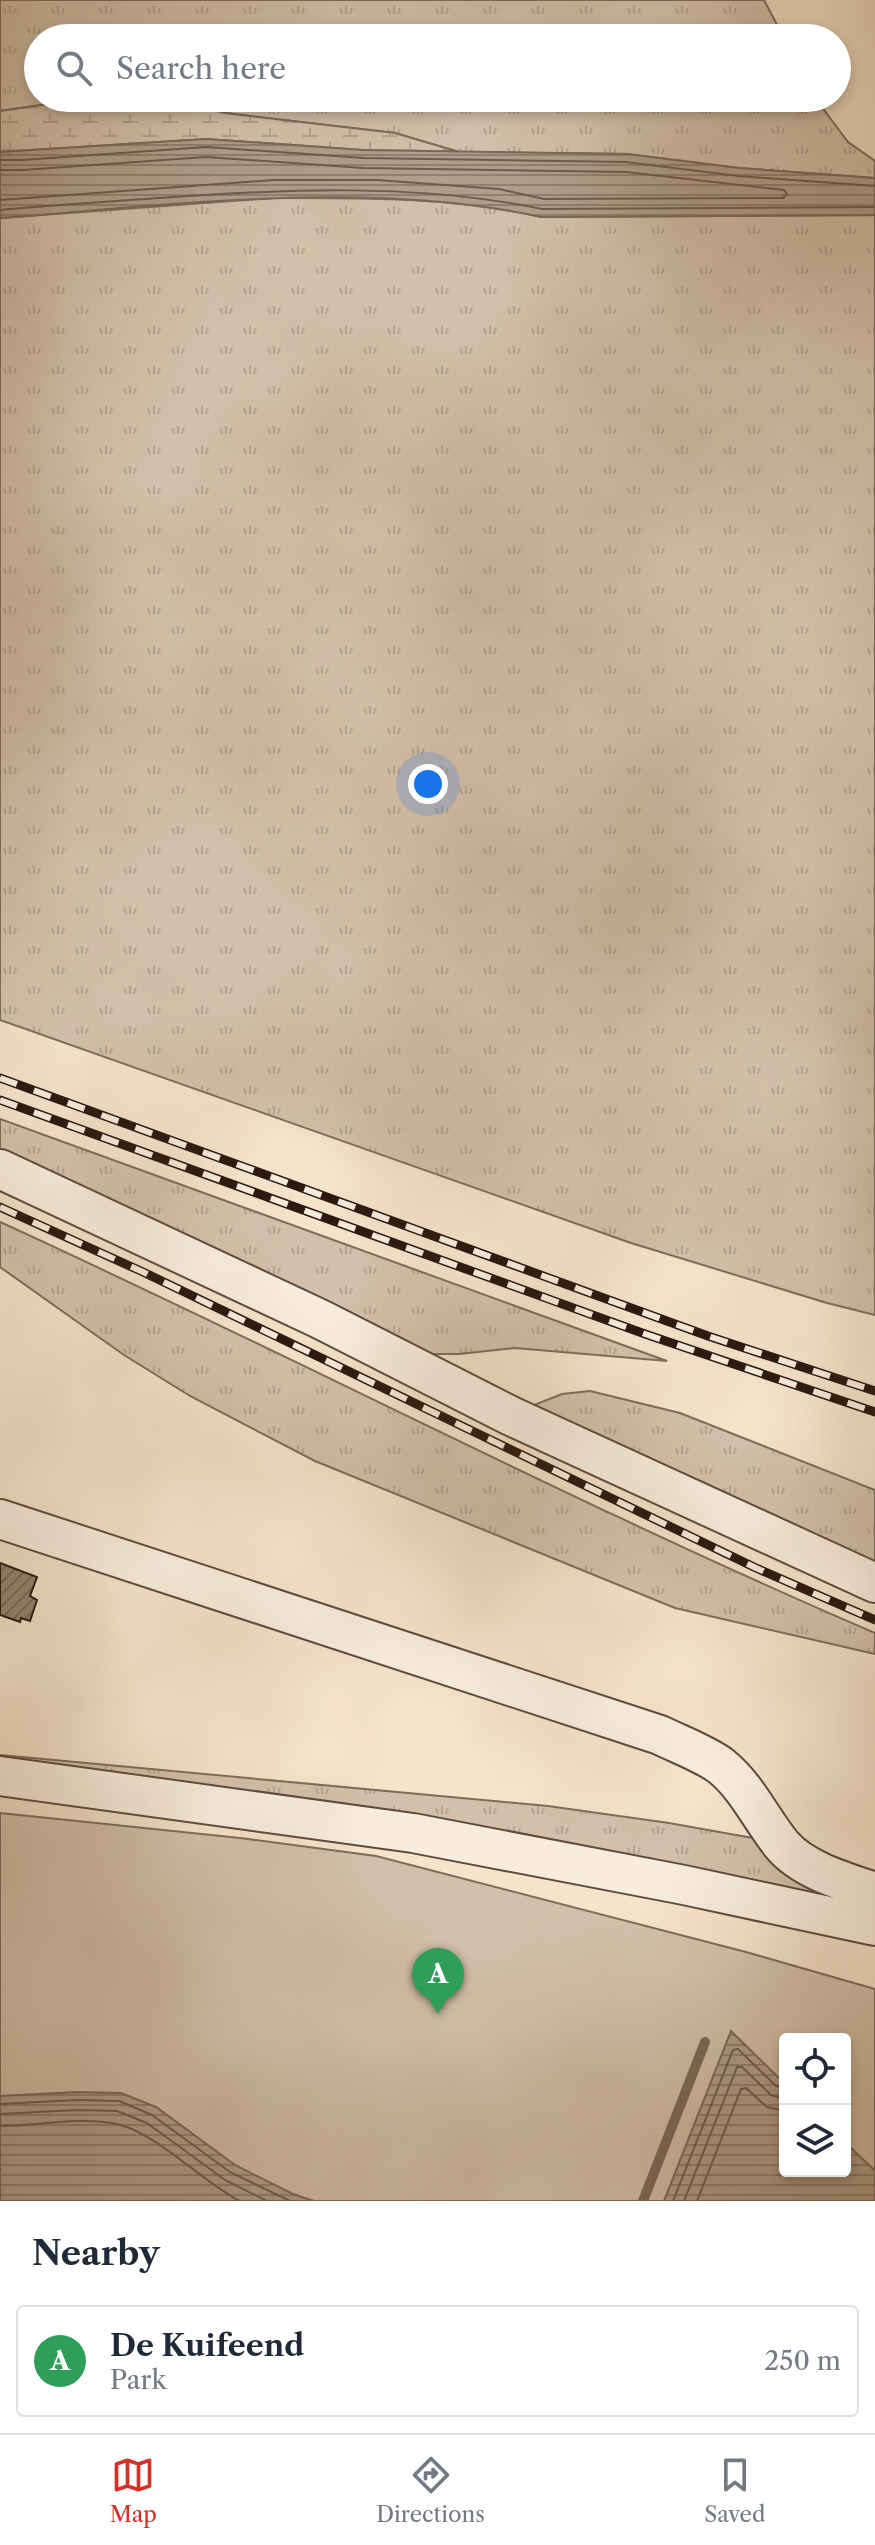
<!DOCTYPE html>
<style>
body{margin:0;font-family:"Libre Caslon Text",serif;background:#f2f2f3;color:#1f2937}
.controls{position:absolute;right:24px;bottom:24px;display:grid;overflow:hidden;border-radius:8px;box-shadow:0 4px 12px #0003}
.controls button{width:72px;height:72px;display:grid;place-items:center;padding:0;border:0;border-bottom:2px solid #e0e1e3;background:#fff;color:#1f2937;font:40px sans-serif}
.you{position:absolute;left:428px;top:784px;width:28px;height:28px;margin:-20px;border:6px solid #fff;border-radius:50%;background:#1a73e8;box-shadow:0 0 0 12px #1a73e833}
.badge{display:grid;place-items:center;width:52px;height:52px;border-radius:50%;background:#d93025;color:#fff;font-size:26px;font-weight:700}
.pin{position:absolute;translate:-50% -66px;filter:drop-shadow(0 2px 4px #0008)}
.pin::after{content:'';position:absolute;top:42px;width:28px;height:24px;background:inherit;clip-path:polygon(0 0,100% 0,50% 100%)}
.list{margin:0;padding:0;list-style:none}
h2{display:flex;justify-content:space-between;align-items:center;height:104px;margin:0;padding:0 32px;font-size:34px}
h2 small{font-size:26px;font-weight:400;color:#747a83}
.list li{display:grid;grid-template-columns:52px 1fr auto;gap:24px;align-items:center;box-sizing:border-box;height:112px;margin:0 16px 16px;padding:0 16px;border:2px solid #e0e1e3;border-radius:8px}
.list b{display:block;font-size:30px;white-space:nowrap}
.list p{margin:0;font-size:26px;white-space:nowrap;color:#747a83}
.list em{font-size:26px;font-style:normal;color:#747a83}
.icon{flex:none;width:44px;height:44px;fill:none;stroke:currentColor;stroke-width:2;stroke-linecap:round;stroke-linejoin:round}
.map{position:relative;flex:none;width:875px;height:2201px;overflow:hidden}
.search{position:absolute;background:#fff;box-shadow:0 4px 12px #0003;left:24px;right:24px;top:24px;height:88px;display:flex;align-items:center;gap:20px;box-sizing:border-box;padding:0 28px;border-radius:44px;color:#747a83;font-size:30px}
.sheet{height:232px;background:#fff}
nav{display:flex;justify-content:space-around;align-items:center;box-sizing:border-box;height:112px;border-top:2px solid #e0e1e3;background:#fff;font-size:22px;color:#747a83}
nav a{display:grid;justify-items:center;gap:4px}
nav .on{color:#d93025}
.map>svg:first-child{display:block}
.grass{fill:url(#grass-tufts);stroke:#7f6c5d;stroke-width:2}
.wetland{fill:url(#wetland-marsh);stroke:#7f6c5d;stroke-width:2}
.green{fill:#d3c0aa;stroke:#7f6c5d;stroke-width:2;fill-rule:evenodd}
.water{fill:url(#water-rules);stroke:#7b685a;stroke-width:2}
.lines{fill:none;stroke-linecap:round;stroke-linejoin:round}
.shore{stroke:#6e5b4e;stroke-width:2}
.stream{stroke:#7b685a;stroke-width:10}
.building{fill:url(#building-hatch);stroke:#2b1810;stroke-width:2}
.minor-casing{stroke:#5e4b3e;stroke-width:42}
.minor{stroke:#f8eddd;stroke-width:38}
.rail-casing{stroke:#2b1810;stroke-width:9}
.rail{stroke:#f8eddd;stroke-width:6;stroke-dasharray:18;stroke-linecap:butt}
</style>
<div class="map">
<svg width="875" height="2201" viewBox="0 0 875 2201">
<defs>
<pattern id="grass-tufts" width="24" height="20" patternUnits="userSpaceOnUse" patternTransform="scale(2)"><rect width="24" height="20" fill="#d3c0aa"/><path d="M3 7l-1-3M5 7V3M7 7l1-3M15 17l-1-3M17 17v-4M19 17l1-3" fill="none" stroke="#b5a491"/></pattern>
<pattern id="wetland-marsh" width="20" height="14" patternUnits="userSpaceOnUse" patternTransform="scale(2)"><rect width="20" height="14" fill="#d3c0aa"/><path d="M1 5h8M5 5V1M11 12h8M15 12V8" fill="none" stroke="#b5a491"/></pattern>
<pattern id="water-rules" width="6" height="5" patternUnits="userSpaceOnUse" patternTransform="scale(2)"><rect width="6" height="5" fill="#b09e8b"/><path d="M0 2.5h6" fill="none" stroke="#8f8070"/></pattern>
<pattern id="building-hatch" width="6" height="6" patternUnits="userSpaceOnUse" patternTransform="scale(2)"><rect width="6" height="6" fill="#948271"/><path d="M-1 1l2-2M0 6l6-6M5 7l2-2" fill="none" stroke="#79695b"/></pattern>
</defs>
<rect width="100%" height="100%" fill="#f5e3ca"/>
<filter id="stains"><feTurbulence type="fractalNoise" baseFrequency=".0025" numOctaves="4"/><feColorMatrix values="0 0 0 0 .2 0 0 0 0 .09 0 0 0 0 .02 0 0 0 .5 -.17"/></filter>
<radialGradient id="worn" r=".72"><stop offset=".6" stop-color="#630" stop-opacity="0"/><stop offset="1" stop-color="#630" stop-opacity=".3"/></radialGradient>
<!-- grass -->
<g class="grass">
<path d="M 0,0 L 764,0 L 784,38 L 38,38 L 38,98 L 70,98 L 48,104 L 0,111 Z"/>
<path d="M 166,98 L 815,98 L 848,142 L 875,161 L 875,178 L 739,168 L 627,154 L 459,152 L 395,133 L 225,113 Z"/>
<path d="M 274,198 C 363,198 454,197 541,217 L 875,215 L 875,1315 L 827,1303 L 631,1243 L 0,1020 L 0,218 Z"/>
<path d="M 0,1119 L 667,1361 L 515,1348 L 459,1354 L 425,1354 L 0,1161 Z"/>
<path d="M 0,1222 C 293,1356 579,1506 875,1633 L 875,1654 L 675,1608 L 315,1461 L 190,1396 L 124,1355 L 0,1267 Z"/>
<path d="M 590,1391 L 680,1413 L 875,1490 L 875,1574 L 524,1409 L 562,1394 Z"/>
<path d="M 0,1755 L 548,1806 L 669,1823 L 764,1840 L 875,1916 L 0,1766 Z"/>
</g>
<!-- wetland -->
<path class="wetland" d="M 70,98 L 166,98 L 225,113 L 395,133 L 459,152 L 363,150 L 206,139 L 0,152 L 0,111 L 48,104 Z"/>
<!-- green -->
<path class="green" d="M 0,1813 L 240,1838 L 376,1856 L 746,1952 L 875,1989 L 875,2201 L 0,2201 ZM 785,2039 L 845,2039 L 845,2171 L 785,2171 Z"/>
<!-- water -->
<g class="water">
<path d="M 206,139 L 363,150 L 627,154 L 739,168 L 875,178 L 875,215 L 541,217 C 370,179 174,205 0,218 L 0,152 Z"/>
<path d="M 731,2031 L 785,2084 L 785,2171 L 845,2171 L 845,2142 L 875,2171 L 875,2201 L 664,2201 Z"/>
<path d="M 77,2092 L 121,2093 L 156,2107 L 235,2165 L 293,2194 L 314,2201 L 0,2201 L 0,2096 Z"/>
</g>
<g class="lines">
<!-- shore -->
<g class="shore">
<path d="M 0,160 L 22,160 L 206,147 L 363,158 L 626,162 L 738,176 L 875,186"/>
<path d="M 0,170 L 23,170 L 206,157 L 363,168 L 626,172 L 784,190 L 787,194 L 783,198 L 544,199 L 499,189 L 377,180 L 274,180 L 0,200"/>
<path d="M 0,210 C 53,205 106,202 159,198 C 286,189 416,183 542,209 L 875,207"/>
<path d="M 0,2104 L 77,2100 L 119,2101 L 152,2115 L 230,2172 L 290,2201"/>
<path d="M 0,2114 L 77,2110 L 117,2111 L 147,2123 L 225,2180 L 267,2201"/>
<path d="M 0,2126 C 37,2126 76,2117 112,2123 C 155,2130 200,2181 240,2201"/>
<path d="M 673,2201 L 733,2050 L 738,2049 L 776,2086 L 785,2089"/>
<path d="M 684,2201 L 737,2067 L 742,2067 L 771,2095 L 785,2099"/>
<path d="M 697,2201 L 741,2089 L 746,2088 L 767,2107 L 785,2111"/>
</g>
<!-- stream -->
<path class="stream" d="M 643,2201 L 705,2042"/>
</g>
<!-- building -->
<path class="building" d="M 0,1563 L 37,1577 L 30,1596 L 37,1600 L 30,1621 L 21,1618 L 20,1622 L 0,1615 Z"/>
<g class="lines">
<!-- minor casing -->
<g class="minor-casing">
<g id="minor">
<path d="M 0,1169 L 320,1319 L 511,1416 L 875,1583"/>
<path d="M 0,1519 L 660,1735 C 678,1744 705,1754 721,1766 C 747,1787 761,1819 782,1845 C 803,1870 845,1882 875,1892"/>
<path d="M 0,1776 L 413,1833 L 684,1885 L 875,1926"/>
</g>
</g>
<!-- minor -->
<use href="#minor" class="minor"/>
<!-- rail casing -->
<g class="rail-casing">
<g id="rail">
<path d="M 0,1078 L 708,1336 L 875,1391"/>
<path d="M 0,1100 L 645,1334 L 875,1412"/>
<path d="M 0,1207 L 143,1272 L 756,1568 L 875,1620"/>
</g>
</g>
<!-- rail -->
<use href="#rail" class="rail"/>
</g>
<rect width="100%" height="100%" filter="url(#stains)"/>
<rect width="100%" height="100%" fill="url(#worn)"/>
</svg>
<div class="controls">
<button><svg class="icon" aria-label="locate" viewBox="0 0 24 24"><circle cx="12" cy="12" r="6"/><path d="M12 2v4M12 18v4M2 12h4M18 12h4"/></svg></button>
<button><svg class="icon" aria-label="layers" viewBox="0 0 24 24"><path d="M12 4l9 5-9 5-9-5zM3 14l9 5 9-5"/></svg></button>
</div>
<div class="you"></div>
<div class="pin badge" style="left:438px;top:2014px;background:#2e9e5b">A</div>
<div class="search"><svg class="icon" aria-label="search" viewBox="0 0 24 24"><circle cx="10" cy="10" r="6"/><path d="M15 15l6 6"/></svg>Search here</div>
</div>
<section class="sheet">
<h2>Nearby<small></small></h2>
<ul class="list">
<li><span class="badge" style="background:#2e9e5b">A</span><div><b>De Kuifeend</b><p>Park</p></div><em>250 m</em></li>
</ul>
</section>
<nav>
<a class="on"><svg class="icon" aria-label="map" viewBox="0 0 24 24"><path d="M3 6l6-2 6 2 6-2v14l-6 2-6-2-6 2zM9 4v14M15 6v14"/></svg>Map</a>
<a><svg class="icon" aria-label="directions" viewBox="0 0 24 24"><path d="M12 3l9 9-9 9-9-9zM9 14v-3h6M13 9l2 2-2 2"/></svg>Directions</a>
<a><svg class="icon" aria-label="saved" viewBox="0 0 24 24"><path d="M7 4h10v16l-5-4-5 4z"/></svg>Saved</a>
</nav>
